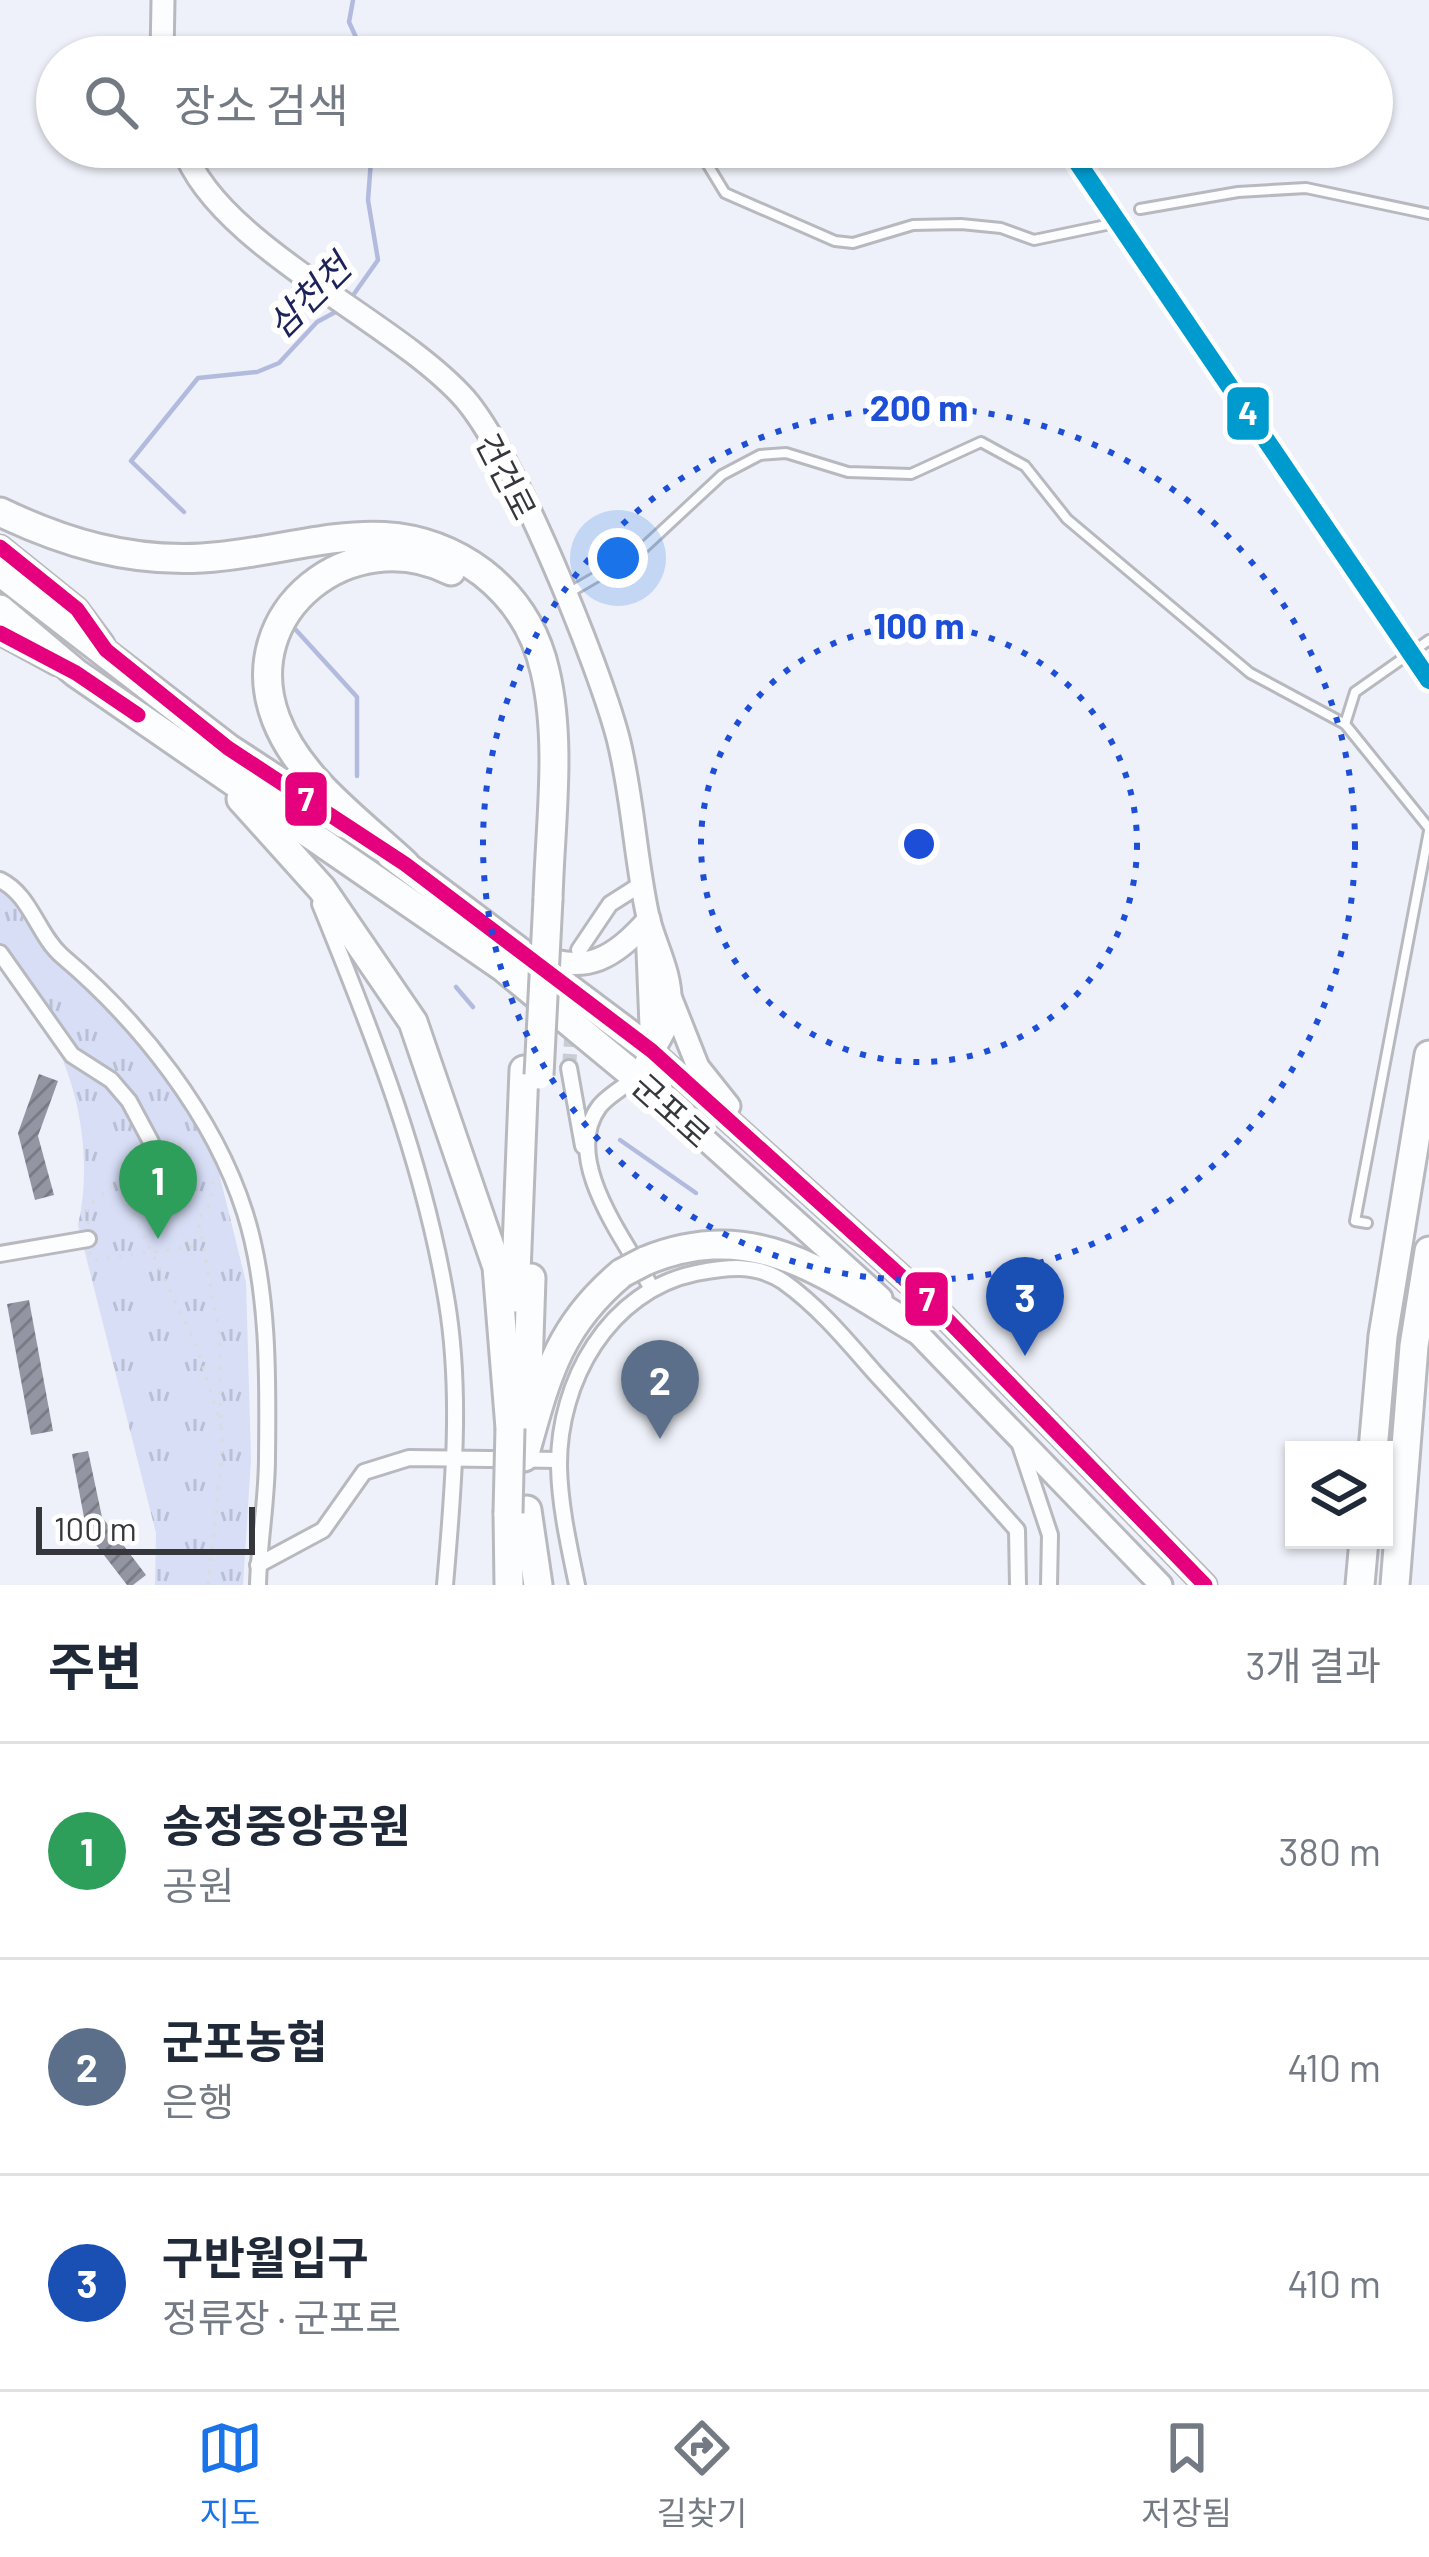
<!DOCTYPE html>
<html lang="ko">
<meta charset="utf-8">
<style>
body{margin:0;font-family:Barlow,"Noto Sans KR",sans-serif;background:#f2f2f3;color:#1f2937}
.controls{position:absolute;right:36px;bottom:36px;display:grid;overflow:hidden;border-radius:0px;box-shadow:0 3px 9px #0004}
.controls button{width:108px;height:108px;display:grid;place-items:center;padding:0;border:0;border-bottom:3px solid #e0e1e3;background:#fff;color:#1f2937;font:60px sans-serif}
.scale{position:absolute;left:36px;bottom:30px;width:219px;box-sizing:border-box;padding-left:12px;border:6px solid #36373d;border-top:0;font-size:33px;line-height:42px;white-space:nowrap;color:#36373d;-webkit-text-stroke:9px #fff;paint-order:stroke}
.you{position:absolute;left:618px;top:558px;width:42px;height:42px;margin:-30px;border:9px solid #fff;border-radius:50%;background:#1a73e8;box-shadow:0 0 0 18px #1a73e833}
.badge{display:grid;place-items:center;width:78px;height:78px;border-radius:50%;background:#1a73e8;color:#fff;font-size:39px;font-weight:700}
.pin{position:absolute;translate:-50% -99px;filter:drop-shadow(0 3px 6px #0008)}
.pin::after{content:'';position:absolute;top:63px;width:42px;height:36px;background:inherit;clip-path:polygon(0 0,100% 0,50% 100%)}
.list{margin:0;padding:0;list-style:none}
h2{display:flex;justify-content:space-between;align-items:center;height:156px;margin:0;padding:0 48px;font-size:51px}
h2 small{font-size:39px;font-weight:400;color:#747a83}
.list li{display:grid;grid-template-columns:78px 1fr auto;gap:36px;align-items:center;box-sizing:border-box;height:216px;padding:0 48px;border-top:3px solid #e0e1e3}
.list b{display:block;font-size:45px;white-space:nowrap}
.list p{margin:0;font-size:39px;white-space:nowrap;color:#747a83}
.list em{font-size:39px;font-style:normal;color:#747a83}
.icon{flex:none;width:66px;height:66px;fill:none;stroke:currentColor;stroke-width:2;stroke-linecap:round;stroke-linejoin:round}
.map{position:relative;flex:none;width:1429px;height:1585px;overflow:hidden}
.search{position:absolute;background:#fff;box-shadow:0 3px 9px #0004;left:36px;right:36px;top:36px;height:132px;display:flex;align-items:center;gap:30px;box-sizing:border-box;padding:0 42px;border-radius:66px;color:#747a83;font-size:45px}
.sheet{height:804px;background:#fff}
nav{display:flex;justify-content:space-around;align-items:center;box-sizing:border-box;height:168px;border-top:3px solid #e0e1e3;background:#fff;font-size:33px;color:#747a83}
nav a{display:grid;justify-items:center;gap:6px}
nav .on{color:#1a73e8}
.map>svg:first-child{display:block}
.grass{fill:url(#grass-tufts)}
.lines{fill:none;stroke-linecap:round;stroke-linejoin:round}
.stream{stroke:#b2bbde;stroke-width:4.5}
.building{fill:url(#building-hatch)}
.street-tunnel{stroke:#c9ccd3;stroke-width:14;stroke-dasharray:14 7;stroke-linecap:butt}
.lane-casing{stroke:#b8b9bf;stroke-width:14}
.street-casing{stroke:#b8b9bf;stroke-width:20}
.secondary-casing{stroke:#b8b9bf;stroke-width:27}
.primary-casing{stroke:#b8b9bf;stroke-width:27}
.highway-casing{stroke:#b8b9bf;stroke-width:33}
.path{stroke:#dadbdd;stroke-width:3;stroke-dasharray:3 9;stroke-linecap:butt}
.lane{stroke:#fcfdfe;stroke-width:8}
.street{stroke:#fcfdfe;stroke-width:14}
.secondary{stroke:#fcfdfe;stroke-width:21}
.primary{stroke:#fcfdfe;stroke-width:21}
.highway{stroke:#fcfdfe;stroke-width:27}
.highway-bridge-casing{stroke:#b8b9bf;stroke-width:33;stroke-linecap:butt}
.highway-bridge{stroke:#fcfdfe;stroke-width:27}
.bus-1-casing{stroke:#fff;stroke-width:24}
.bus-1{stroke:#e5007d;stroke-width:15}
.metro-1-casing{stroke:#fff;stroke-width:27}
.metro-1{stroke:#009bce;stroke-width:18}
.ring{fill:none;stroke:#1d4ed8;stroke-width:6;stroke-dasharray:6 12}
.labels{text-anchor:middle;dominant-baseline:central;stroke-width:12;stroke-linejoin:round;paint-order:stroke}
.street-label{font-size:33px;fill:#36373d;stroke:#fff}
.water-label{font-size:36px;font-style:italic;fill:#1c225a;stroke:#fff}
.centre{fill:#1d4ed8;stroke:#fff;stroke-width:6}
.ring-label{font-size:36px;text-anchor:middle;font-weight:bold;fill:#1d4ed8;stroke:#fff;stroke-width:12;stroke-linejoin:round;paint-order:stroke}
.line-badge{stroke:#fff;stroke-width:4.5}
.badge-label{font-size:33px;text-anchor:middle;font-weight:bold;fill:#fff}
</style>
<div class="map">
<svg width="1429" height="1585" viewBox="0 0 1429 1585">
<defs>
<pattern id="grass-tufts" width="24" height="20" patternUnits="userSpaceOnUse" patternTransform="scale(3)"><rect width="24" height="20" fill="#d7def6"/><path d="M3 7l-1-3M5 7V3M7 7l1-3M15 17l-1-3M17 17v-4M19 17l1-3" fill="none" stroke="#b9bfd4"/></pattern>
<pattern id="building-hatch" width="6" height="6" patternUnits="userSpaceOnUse" patternTransform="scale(3)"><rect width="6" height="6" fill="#9396a2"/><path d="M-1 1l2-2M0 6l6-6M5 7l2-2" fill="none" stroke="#797b85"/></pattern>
</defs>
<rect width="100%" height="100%" fill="#eef1f9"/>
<!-- grass -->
<path class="grass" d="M 0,888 L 10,893 L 49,956 L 96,992 L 152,1058 L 215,1157 L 246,1282 L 251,1459 L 243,1585 L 155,1585 L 156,1533 L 78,1225 C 98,1139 68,1027 0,968 Z"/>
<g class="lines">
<!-- stream -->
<g class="stream">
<path d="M 353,0 L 349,22 L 365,57"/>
<path d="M 349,301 L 378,260 L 368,200 L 372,147"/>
<path d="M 184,512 L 131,461 L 198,378 L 257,372 L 279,363 L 317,322 L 341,309"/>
<path d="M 296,630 L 357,697 L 357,776"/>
<path d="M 456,987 L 473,1007"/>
<path d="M 620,1140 L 696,1193"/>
</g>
</g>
<!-- building -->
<g class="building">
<path d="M 39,1074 L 58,1081 L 38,1136 L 54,1195 L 35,1200 L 18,1133 Z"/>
<path d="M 29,1300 L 53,1431 L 31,1435 L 7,1304 Z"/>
<path d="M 88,1451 L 102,1517 L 146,1575 L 133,1585 L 127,1585 L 87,1533 L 72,1454 Z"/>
</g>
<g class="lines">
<!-- street-tunnel -->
<path class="street-tunnel" d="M 569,1068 L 572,1026"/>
<!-- lane casing -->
<g class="lane-casing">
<g id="lane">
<path d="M 697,147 L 725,193 L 835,241 L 853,243 L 913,225 L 961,224 L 1001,228 L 1034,240 L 1106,225"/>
<path d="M 1140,209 L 1238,192 L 1306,188 L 1429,214"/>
<path d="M 570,592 L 638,553 L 722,475 L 760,455 L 786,453 L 848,472 L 911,474 L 981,442 L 1025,466 L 1067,519 L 1250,673 L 1345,724 L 1429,828"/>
<path d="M 1345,724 L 1355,692 L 1429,640"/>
<path d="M 1367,1223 L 1355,1221 L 1429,831"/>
</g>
</g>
<!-- street casing -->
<g class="street-casing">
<g id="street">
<path d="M 0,880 C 31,895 37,934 62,956 C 139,1021 214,1115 245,1213 C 269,1289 268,1379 267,1458 C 267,1500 259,1542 258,1585"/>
<path d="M 320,904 C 373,1034 424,1163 447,1303 C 462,1395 453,1492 445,1585"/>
<path d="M 579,950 L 610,904 L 643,883"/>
<path d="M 0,953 L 72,1055 L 111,1080 L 129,1101 L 151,1142"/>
<path d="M 569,1068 L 583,1146"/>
<path d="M 636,1078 C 625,1086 607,1096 599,1107 C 560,1160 627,1242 652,1289"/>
<path d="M 0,1254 L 88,1239"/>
<path d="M 1020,1445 L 1050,1535 L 1049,1585"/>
<path d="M 258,1565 L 323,1530 L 364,1472 L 409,1458 L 559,1460"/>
<path d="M 577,1585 C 569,1546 560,1507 559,1467 C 558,1381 609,1291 696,1273 C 727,1267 756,1263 784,1282 C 819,1307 847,1341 875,1373 C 923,1425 970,1477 1017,1530 L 1018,1585"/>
</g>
</g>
<!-- secondary casing -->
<g class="secondary-casing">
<g id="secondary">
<path d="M 162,57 L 163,0"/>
<path d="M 183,147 C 216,245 394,319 465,399 C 514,456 598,662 618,738 C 633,797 635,858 648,917 C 655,946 672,974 670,1005 C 669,1030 658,1041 646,1062"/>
<path d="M 647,926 L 652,1051"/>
</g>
</g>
<!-- primary casing -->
<g class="primary-casing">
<g id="primary">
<path d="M 0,547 L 77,609 L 103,644"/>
<path d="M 0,633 L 57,664"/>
<path d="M 537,955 C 586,976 616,957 649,919"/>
<path d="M 671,999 L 698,1067 L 729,1106"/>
<path d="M 652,1051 L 934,1306 L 1205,1585"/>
<path d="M 636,1077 L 881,1298"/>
<path d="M 904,1319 L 1161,1585"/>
</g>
</g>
<!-- highway casing -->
<g class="highway-casing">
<g id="highway">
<path d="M 0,512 C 65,543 129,562 202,558 C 305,552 391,504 483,573 C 515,598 536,631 545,671 C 562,743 550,825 548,899"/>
<path d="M 0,572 L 228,748 L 344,824"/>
<path d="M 0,609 L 76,673 L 504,968 L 636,1077"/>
<path d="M 241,799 L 322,889 L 413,1022 L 497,1267 L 510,1428"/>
<path d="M 391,855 L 652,1051"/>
<path d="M 405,864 C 359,821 299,779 276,719 C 235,611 352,521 451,571"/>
<path d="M 645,1261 C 755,1216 824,1274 916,1329"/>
<path d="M 515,1298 L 524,1070"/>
<path d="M 526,1429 L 531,1278"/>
<path d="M 1373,1450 L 1383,1336 L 1429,1055"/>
<path d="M 524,1457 C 546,1379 557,1327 622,1273"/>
<path d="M 527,1510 L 538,1585"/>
<path d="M 508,1513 L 509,1585"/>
<path d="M 1360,1585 L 1364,1540"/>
<path d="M 1395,1585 L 1414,1346 L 1429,1251"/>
</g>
</g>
<!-- path -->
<g class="path">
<path d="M 167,1140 L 202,1151"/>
<path d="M 142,1149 L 127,1169 L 124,1195 L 196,1344 L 221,1426"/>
<path d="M 88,1224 L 87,1207 L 122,1178"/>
<path d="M 90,1252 L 91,1260 L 198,1246"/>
<path d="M 208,1585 L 222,1458 L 219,1331 L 198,1219 L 210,1204 L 214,1176"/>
</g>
<!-- lane -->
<use href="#lane" class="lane"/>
<!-- street -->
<use href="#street" class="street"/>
<!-- secondary -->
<use href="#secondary" class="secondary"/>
<!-- primary -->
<use href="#primary" class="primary"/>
<!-- highway -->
<use href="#highway" class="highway"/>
<!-- highway-bridge casing -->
<g class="highway-bridge-casing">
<g id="highway-bridge">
<path d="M 539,1075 L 548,899"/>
<path d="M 622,1273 L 645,1261"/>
<path d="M 508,1513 L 510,1428"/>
</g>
</g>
<!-- highway-bridge -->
<use href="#highway-bridge" class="highway-bridge"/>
<!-- bus-1 casing -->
<g class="bus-1-casing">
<g id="bus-1">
<path d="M 0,547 L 77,609 L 106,650 L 228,748 L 405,864 L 652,1051 L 934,1306 L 1205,1585"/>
<path d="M 0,633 L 76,673 L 138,715"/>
</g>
</g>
<!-- bus-1 -->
<use href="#bus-1" class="bus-1"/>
<!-- metro-1 casing -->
<g class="metro-1-casing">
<path id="metro-1" d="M 1067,147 L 1429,680"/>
</g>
<!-- metro-1 -->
<use href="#metro-1" class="metro-1"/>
</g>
<!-- distance rings -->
<g class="ring">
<circle cx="919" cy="844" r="218"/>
<circle cx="919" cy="844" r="436"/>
</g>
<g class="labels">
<!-- street labels -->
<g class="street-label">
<text transform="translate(507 476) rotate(63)">건건로</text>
<text transform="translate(672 1110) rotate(42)">군포로</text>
</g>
<!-- water labels -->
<g class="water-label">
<text transform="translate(308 295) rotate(-45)">삼천천</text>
</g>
</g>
<circle cx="919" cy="844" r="18" class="centre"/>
<g class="ring-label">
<text x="919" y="421">200 m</text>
<text x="919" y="639">100 m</text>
</g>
<g class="line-badge">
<rect x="1225" y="385" width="46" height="57" rx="12" fill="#009bce"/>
<rect x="283" y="770" width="46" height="58" rx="12" fill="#e5007d"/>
<rect x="903" y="1270" width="47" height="58" rx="12" fill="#e5007d"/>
</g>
<g class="badge-label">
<text x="1248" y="425">4</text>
<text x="306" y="811">7</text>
<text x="927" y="1311">7</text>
</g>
</svg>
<div class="controls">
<button><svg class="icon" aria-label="layers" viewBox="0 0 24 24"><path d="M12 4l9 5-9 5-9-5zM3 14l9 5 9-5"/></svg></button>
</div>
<div class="scale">100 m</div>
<div class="you"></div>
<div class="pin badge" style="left:158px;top:1239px;background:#2e9e5b">1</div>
<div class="pin badge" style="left:660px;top:1439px;background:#5c6f8a">2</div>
<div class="pin badge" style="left:1025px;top:1356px;background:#1a4fb4">3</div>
<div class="search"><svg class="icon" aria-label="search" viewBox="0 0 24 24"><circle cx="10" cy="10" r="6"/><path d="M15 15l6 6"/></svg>장소 검색</div>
</div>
<section class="sheet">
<h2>주변<small>3개 결과</small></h2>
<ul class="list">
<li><span class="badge" style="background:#2e9e5b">1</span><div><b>송정중앙공원</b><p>공원</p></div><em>380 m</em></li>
<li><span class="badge" style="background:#5c6f8a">2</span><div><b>군포농협</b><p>은행</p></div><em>410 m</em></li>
<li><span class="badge" style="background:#1a4fb4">3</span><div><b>구반월입구</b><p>정류장 · 군포로</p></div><em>410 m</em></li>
</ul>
</section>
<nav>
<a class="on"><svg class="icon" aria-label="map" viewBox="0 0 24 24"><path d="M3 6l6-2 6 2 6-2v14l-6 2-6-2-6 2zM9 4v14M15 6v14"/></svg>지도</a>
<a><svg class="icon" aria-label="directions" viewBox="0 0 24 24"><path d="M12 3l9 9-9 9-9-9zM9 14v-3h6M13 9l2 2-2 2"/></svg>길찾기</a>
<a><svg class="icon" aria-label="saved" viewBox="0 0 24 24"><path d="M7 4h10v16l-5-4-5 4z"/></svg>저장됨</a>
</nav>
